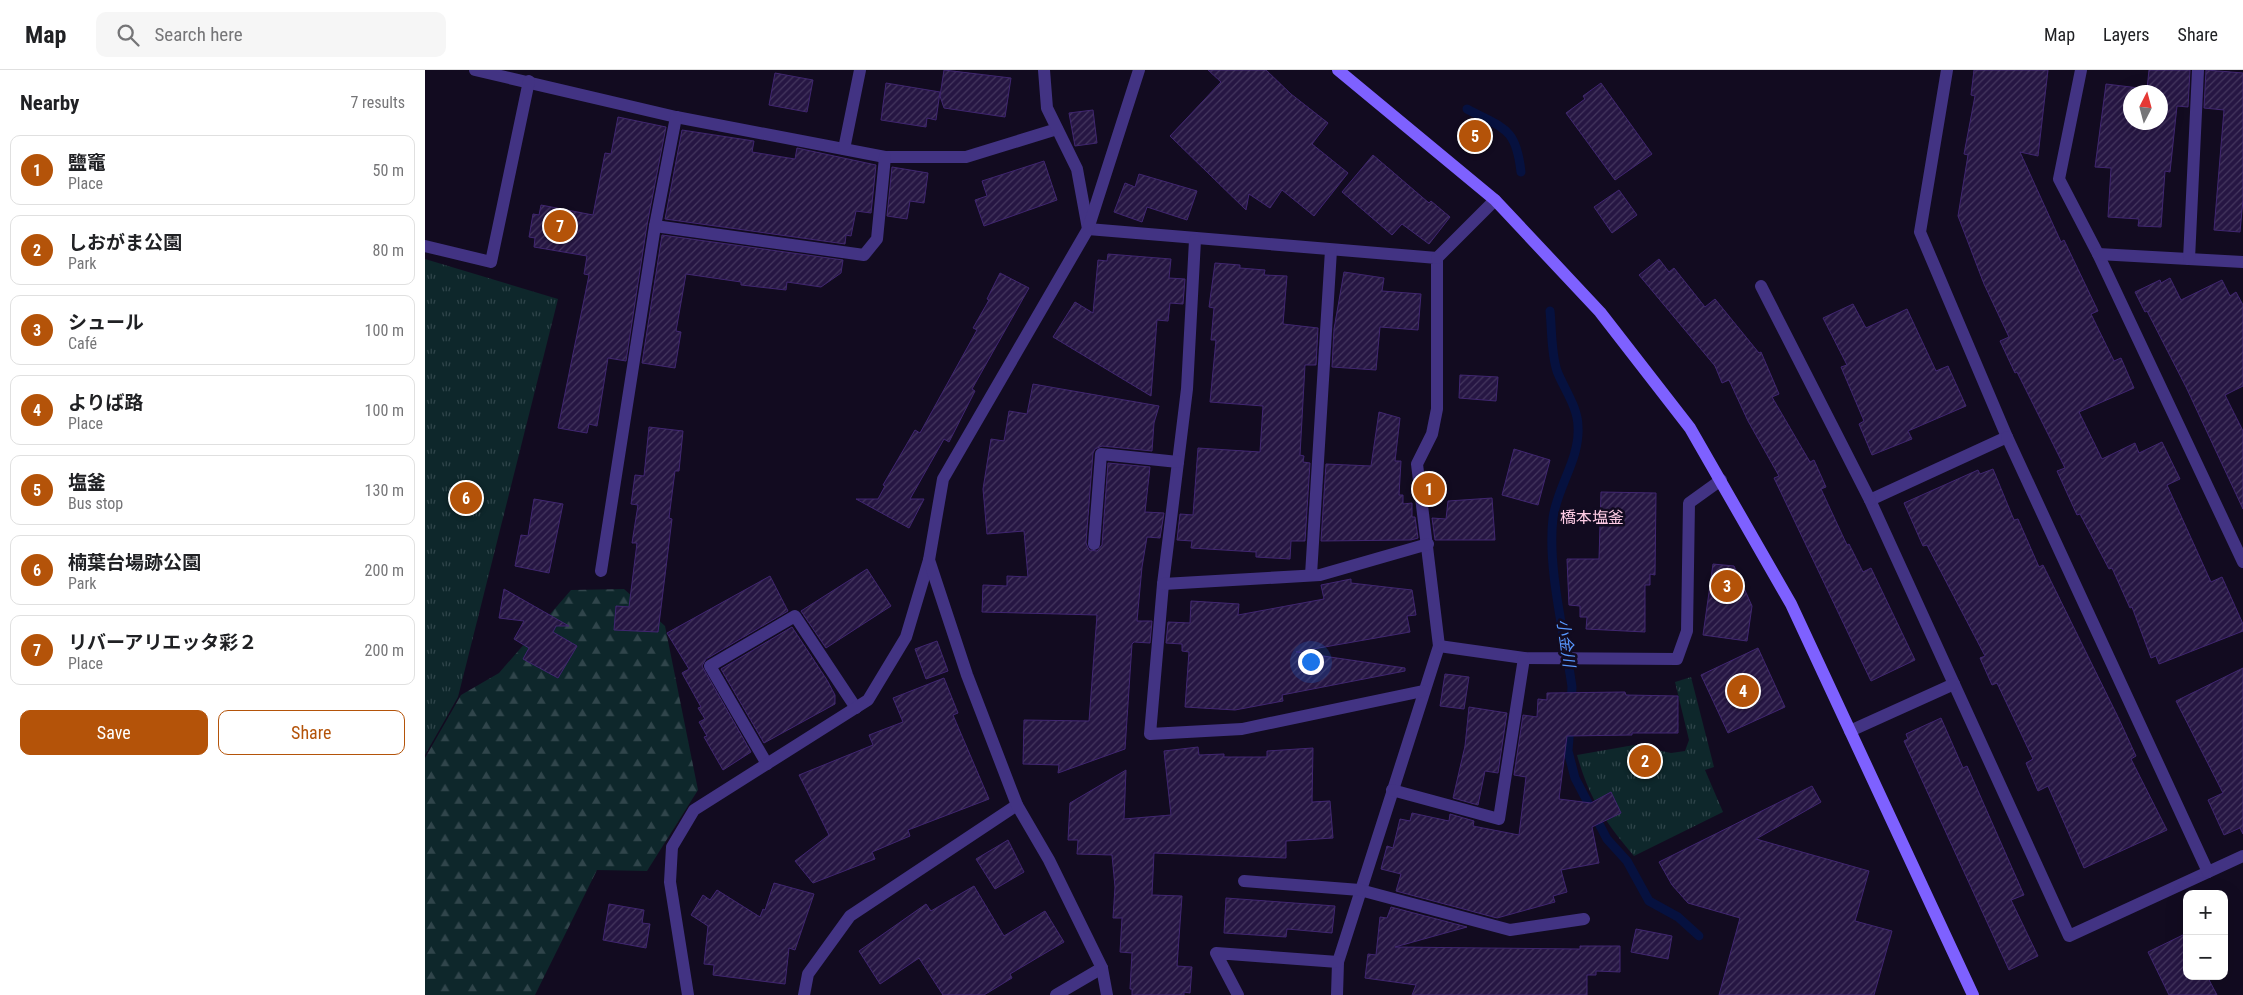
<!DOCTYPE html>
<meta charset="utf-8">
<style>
body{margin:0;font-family:"Roboto Condensed","Noto Sans JP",sans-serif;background:#f6f6f6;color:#202124}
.controls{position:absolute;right:15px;bottom:15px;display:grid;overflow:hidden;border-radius:10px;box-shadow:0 5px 20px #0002}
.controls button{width:45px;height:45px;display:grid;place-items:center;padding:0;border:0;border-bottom:1px solid #e0e0e0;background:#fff;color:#202124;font:25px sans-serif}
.compass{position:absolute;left:1698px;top:15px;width:45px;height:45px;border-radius:50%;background:#fff;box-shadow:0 5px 20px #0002;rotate:6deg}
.you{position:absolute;left:885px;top:591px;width:18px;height:18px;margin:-12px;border:4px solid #fff;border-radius:50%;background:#1a73e8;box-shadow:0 0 0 8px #1a73e833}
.badge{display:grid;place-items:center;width:32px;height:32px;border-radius:50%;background:#b45309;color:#fff;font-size:16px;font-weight:700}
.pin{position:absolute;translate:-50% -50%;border:2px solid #fff;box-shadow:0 1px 5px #0006}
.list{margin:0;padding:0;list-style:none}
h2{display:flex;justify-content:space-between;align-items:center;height:65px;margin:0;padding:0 20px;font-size:21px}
h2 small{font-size:16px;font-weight:400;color:#757577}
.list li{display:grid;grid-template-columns:32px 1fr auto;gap:15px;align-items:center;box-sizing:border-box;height:70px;margin:0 10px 10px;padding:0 10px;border:1px solid #e0e0e0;border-radius:10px}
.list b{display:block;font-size:19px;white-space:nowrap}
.list p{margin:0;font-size:16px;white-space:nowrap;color:#757577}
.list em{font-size:16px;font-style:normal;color:#757577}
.actions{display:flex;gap:10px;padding:15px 20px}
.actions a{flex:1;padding:11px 0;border:1px solid #b45309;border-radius:10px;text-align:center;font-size:18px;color:#b45309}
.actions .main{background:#b45309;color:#fff}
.icon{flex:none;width:28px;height:28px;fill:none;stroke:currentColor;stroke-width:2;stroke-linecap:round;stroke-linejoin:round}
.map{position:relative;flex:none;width:1818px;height:925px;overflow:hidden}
header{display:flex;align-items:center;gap:30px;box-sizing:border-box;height:70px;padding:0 25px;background:#fff;border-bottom:1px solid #e0e0e0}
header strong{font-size:24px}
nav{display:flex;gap:28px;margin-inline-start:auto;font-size:18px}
.search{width:350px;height:45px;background:#f6f6f6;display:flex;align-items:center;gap:12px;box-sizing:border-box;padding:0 18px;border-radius:10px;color:#757577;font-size:19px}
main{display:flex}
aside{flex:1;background:#fff}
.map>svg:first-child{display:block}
.grass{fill:url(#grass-tufts)}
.forest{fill:url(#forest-firs)}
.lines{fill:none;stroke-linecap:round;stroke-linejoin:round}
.stream{stroke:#06113f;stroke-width:9}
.building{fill:url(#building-hatch);stroke:#402670;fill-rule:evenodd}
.street{stroke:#423383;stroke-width:12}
.secondary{stroke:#7e61ff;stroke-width:12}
.labels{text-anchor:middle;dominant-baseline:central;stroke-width:5;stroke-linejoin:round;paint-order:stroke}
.neighbourhood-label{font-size:16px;fill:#ffcce5;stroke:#120b20}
.water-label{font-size:16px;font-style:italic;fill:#5898ff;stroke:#120b20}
</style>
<header>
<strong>Map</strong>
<div class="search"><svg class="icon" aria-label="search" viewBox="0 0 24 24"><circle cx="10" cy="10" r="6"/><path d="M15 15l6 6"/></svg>Search here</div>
<nav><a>Map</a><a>Layers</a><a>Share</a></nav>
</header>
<main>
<aside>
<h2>Nearby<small>7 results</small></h2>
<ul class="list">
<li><span class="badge">1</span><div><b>鹽竈</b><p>Place</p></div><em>50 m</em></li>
<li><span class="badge">2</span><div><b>しおがま公園</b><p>Park</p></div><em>80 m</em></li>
<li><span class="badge">3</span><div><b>シュール</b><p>Café</p></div><em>100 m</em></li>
<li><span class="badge">4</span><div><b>よりば路</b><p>Place</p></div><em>100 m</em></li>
<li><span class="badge">5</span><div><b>塩釜</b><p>Bus stop</p></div><em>130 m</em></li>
<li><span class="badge">6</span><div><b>楠葉台場跡公園</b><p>Park</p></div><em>200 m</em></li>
<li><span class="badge">7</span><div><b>リバーアリエッタ彩２</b><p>Place</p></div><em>200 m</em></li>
</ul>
<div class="actions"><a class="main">Save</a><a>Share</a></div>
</aside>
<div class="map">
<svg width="1818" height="925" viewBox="0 0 1818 925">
<defs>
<pattern id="grass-tufts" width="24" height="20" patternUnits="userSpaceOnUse" patternTransform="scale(1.25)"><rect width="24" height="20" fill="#0e272b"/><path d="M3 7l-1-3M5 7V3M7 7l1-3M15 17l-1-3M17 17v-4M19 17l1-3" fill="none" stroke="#30454b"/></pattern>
<pattern id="forest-firs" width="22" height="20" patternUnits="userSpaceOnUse" patternTransform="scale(1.25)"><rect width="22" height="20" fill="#0e272b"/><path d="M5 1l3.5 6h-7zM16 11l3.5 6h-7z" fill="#30454b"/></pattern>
<pattern id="building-hatch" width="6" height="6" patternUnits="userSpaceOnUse" patternTransform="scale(1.25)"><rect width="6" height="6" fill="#261643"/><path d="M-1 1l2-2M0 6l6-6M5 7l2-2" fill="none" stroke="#45375f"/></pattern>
</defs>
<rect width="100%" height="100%" fill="#120b20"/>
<!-- grass -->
<g class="grass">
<path d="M 0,189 L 133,229 L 33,627 L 0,685 Z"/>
<path d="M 1266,607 L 1289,697 L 1280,700 L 1298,742 L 1209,786 C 1180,752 1164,728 1152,685 L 1209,675 L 1246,683 L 1260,681 L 1264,670 L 1250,612 Z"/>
</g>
<!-- forest -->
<path class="forest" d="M 199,519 L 240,556 L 273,720 L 222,801 L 172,800 L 110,925 L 0,925 L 0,688 L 36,625 L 74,603 L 146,520 Z"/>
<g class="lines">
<!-- stream -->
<g class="stream">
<path d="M 1042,39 C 1079,59 1091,57 1096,102"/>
<path d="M 1125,241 C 1127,260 1126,283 1132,301 C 1139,319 1153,337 1153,357 C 1155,389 1132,417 1128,448 C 1122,498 1140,566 1147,617 L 1146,634"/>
<path d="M 1145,655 L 1143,681 L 1150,708 L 1182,769 L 1202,791 L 1224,831 L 1253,847 L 1274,866"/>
</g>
</g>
<!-- building -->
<g class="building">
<path d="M 519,0 L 586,8 L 580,47 L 519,38 L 515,26 Z"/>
<path d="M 783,0 L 841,0 L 866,24 L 903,53 L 887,74 L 923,103 L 889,146 L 857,120 L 845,138 L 824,124 L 821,140 L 745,66 L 796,12 Z"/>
<path d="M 1549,0 L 1623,0 L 1613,86 L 1595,82 L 1636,172 L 1639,170 L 1673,241 L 1666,244 L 1689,291 L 1696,288 L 1709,318 L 1654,342 L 1677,389 L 1710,373 L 1714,383 L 1737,372 L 1755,409 L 1742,415 L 1786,512 L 1797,507 L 1818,554 L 1818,561 L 1734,594 L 1731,586 L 1726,588 L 1707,537 L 1705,538 L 1687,498 L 1684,499 L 1655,444 L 1652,445 L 1632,401 L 1640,398 L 1592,302 L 1590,303 L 1575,271 L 1584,267 L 1559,214 L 1533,146 L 1543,85 L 1539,84 L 1550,26 L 1546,25 Z"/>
<path d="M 1724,0 L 1765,0 L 1763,37 L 1752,36 L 1745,102 L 1740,101 L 1736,157 L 1713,156 L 1714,149 L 1683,147 L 1686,98 L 1670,97 L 1681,14 L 1722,19 ZM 1706,22 L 1736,22 L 1736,52 L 1706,52 Z"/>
<path d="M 1781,0 L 1818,3 L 1818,130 L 1815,162 L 1789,160 L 1799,40 L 1779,38 Z"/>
<path d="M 350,3 L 388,10 L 382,42 L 344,35 Z"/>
<path d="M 461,13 L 515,22 L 511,50 L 502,48 L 501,57 L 456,50 Z"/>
<path d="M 1176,13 L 1227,84 L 1190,110 L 1141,43 L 1160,29 L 1158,26 Z"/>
<path d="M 668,40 L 672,73 L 650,76 L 644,43 Z"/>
<path d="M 193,47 L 241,57 L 222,155 L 201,291 L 183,288 L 172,356 L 164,354 L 162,363 L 133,358 L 164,205 L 159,204 L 162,186 L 109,177 L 110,168 L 104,167 L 108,144 L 114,145 L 116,135 L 168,145 L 180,83 L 186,84 Z"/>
<path d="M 257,60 L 329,71 L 327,82 L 370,89 L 372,78 L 451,95 L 446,143 L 431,141 L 426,166 L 421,165 L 420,174 L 240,149 Z"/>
<path d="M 948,85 L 1004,133 L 1006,131 L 1025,147 L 1004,174 L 977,154 L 967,165 L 917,122 Z"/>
<path d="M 619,91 L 632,130 L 559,156 L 550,130 L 562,126 L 557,111 Z"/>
<path d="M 467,97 L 503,103 L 499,133 L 485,131 L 482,149 L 462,146 Z"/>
<path d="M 714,104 L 772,121 L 762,150 L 722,137 L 717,152 L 689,142 L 700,113 L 710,117 Z"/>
<path d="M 1194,120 L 1212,145 L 1187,163 L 1169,137 Z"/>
<path d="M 237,165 L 418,190 L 416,203 L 396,217 L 362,212 L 361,220 L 316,215 L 316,212 L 261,204 L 251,261 L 256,262 L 250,298 L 217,293 Z"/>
<path d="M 683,184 L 746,189 L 744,208 L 760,209 L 758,234 L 745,233 L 743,251 L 732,250 L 726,326 L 628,267 L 650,232 L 668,243 L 673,190 L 682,191 Z"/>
<path d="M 1234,189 L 1244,202 L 1249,198 L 1280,237 L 1290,229 L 1334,283 L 1336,282 L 1354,324 L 1347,327 L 1385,392 L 1389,390 L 1401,417 L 1396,419 L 1422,475 L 1424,474 L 1438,502 L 1446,498 L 1490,590 L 1446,611 L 1349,408 L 1354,406 L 1323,351 L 1304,310 L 1297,313 L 1290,296 L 1214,205 Z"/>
<path d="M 790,193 L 815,195 L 815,198 L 840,200 L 839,205 L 862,206 L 858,254 L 893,258 L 891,295 L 880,295 L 875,385 L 879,386 L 878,392 L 885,393 L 880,471 L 866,471 L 865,489 L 831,487 L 831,482 L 766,478 L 767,471 L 752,470 L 755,444 L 768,445 L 773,378 L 835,382 L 838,336 L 785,332 L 791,270 L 786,270 L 789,238 L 784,237 Z"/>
<path d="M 919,202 L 959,208 L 957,221 L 996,224 L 993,260 L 955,257 L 951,300 L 907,297 L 909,259 Z"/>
<path d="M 575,203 L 604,218 L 547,319 L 550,321 L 524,372 L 519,369 L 485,429 L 499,429 L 484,458 L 431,429 L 453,429 L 460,416 L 458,415 L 490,360 L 495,363 L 552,260 L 548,258 L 564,230 L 562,229 Z"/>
<path d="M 1745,208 L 1756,230 L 1797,210 L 1805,226 L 1811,222 L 1818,235 L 1818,316 L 1800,325 L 1818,361 L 1818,439 L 1761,317 L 1722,241 L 1720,242 L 1710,222 L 1735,210 L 1736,213 Z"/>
<path d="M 1428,234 L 1441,258 L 1482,239 L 1511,301 L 1523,296 L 1541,336 L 1483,361 L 1487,369 L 1447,385 L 1434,354 L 1439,351 L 1416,297 L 1422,295 L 1398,248 Z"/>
<path d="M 1035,305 L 1073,307 L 1071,331 L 1034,328 Z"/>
<path d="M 608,314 L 734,336 L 729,353 L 727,381 L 677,376 L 670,379 L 668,383 L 661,473 L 664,480 L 672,481 L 677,475 L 683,393 L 725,397 L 720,442 L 739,443 L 735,468 L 722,467 L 717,497 L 712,551 L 727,551 L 725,573 L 709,572 L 707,574 L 700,679 L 633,703 L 634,695 L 598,694 L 599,650 L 664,651 L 672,545 L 557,542 L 558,515 L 582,516 L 582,506 L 603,507 L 599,461 L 562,464 L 558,419 L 566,369 L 579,371 L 584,341 L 602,344 Z"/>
<path d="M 954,342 L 975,348 L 970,391 L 976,391 L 974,425 L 978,425 L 978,434 L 987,433 L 987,447 L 990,447 L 993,468 L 986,470 L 896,471 L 901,394 L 946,396 Z"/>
<path d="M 224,357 L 258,361 L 254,401 L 250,401 L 244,448 L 247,449 L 233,562 L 189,560 L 191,536 L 204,537 L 212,473 L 207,473 L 213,435 L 206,434 L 210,405 L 219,406 Z"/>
<path d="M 1089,379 L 1125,390 L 1113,435 L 1077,425 Z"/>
<path d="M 1568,399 L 1589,450 L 1593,449 L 1614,497 L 1618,495 L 1694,649 L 1711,686 L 1706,689 L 1742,760 L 1659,798 L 1623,716 L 1613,721 L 1601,693 L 1608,689 L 1572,613 L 1567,615 L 1555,588 L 1560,586 L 1502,475 L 1498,476 L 1479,433 L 1553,400 L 1555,404 Z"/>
<path d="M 1176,422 L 1231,423 L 1230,505 L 1225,504 L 1225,515 L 1220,515 L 1220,562 L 1161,559 L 1162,547 L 1155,547 L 1155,536 L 1144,535 L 1142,489 L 1174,489 Z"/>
<path d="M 1067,428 L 1070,470 L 1010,470 L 1007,448 L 1021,449 L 1023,431 Z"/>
<path d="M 109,429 L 138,434 L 124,503 L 90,496 L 96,465 L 103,466 Z"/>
<path d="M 1288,494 L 1309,496 L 1327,536 L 1322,571 L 1278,565 Z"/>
<path d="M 442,499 L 466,536 L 401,578 L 376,541 Z"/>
<path d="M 345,506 L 363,541 L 281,589 L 277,596 L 326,682 L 298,700 L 279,667 L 282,666 L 274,652 L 280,649 L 273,638 L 276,637 L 257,603 L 264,599 L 242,563 Z"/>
<path d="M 926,509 L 926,513 L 987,520 L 991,545 L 982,546 L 985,562 L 871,582 L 980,598 L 980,601 L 857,625 L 858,631 L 810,640 L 760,637 L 764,582 L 757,581 L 757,574 L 741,573 L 743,552 L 765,553 L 766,531 L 814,534 L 813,545 L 899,529 L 896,515 Z"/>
<path d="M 79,519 L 144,556 L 131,556 L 128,562 L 152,576 L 133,608 L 98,589 L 104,578 L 89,569 L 99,551 L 74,548 Z"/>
<path d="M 367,557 L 402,610 L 410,625 L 410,634 L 339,673 L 296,599 Z"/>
<path d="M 512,571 L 523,601 L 501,609 L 490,579 Z"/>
<path d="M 1333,578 L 1360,637 L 1303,663 L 1276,605 Z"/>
<path d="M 1818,598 L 1818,764 L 1815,758 L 1799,765 L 1783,730 L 1798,723 L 1751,631 Z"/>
<path d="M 1020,604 L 1044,607 L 1039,639 L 1015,636 Z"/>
<path d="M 519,608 L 533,643 L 528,645 L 564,729 L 483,760 L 485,766 L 447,782 L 450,789 L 388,813 L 370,791 L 404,765 L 374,705 L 448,675 L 444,665 L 478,652 L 468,628 Z"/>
<path d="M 1200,622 L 1201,625 L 1253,626 L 1253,663 L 1207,663 L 1207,665 L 1142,666 L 1134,729 L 1166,733 L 1186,722 L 1196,743 L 1167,757 L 1174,793 L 1136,800 L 1142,822 L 1128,826 L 1130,832 L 1072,848 L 971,821 L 976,804 L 956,799 L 962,776 L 968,778 L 975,749 L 985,751 L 987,743 L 1024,751 L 1025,744 L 1049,751 L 1048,756 L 1094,765 L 1101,707 L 1089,705 L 1098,645 L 1112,647 L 1113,629 L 1122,630 L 1122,623 Z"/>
<path d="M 1044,637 L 1082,643 L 1073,703 L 1060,701 L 1053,735 L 1028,728 L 1040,676 Z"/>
<path d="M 1516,648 L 1538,698 L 1542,696 L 1599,825 L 1586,830 L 1613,886 L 1584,900 L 1479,671 L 1483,669 L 1481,664 Z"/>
<path d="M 773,677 L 774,685 L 799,684 L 799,687 L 842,687 L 842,681 L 888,678 L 887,732 L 905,731 L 908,768 L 861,771 L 861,788 L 729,783 L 727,825 L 757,826 L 752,896 L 767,897 L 765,923 L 759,922 L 759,925 L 707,925 L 707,919 L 705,919 L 707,883 L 695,882 L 697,848 L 688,848 L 690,817 L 687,785 L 652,784 L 653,770 L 643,770 L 645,733 L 701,700 L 699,749 L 746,745 L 739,681 Z"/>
<path d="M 1387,716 L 1396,732 L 1331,769 L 1444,801 L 1430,851 L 1467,861 L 1449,925 L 1294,925 L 1315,848 L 1263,833 L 1247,815 L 1234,792 Z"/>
<path d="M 583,770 L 599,802 L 570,819 L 551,789 Z"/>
<path d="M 349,813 L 389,824 L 370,880 L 364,878 L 360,914 L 288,905 L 289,895 L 279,894 L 283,856 L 266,845 L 278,825 L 285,830 L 292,820 L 335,847 L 338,839 L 340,840 Z"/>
<path d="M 549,816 L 579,866 L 620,841 L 639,872 L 585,904 L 587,908 L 559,925 L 518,925 L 494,888 L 455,914 L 434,881 L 501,834 L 506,841 Z"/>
<path d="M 801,828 L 910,836 L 907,863 L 862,859 L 861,867 L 799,863 Z"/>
<path d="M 184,834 L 219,840 L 217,853 L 225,854 L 221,878 L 178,870 Z"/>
<path d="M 966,837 L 1042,857 L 970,877 L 1155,879 L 1155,876 L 1195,876 L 1195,902 L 1171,901 L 1171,905 L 1162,905 L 1162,925 L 987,925 L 991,915 L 940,908 L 943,884 L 951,885 L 955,847 L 962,848 Z"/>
<path d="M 1211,859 L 1247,866 L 1243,889 L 1206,882 Z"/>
<path d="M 1762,863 L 1762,906 L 1782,906 L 1792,925 L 1744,925 L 1723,882 Z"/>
</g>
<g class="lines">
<!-- street -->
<g class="street">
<path d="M 50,0 L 251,47 L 460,87 L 541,87 L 632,59"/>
<path d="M 619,0 L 622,38 L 652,99 L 663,159 L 1012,188 L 1012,339 L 1007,364 L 992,394 L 1014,576 L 913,892 L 912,925"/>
<path d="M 1522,0 L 1495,162 L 1582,367 L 1445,430 L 1644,866 L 1818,786"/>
<path d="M 1656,0 L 1634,109 L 1673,184 L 1818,492"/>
<path d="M 419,79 L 435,0"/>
<path d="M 230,156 L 439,185 L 452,169 L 460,87"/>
<path d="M 770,170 L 762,319 L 738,514 L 725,664 L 817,659 L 998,621"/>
<path d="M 0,176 L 66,192 L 104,11"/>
<path d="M 1673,184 L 1818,192"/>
<path d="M 1012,188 L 1070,130"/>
<path d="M 1764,189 L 1773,0"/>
<path d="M 1336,216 L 1445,430"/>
<path d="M 1582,367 L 1783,802"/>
<path d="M 669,474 L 676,384 L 753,392"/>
<path d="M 176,501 L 230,156 L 251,47"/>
<path d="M 886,505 L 906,180"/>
<path d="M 738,514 L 895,505 L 1003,474"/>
<path d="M 1014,576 L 1099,588 L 1252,589 L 1262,561 L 1264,433 L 1296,410"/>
<path d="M 1425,661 L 1529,614"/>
<path d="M 342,694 L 285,596 L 370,546 L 431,638"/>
<path d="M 967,720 L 1074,749 L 1099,588"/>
<path d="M 819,811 L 935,820 L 1085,860 L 1159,849"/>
<path d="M 263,925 L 245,812 L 247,777 L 269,740 L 443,630 L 481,567 L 504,490"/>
<path d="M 379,925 L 383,904 L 425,846 L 592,735"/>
<path d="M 631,925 L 677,898"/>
<path d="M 682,925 L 677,898 L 624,790 L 592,735 L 542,605 L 504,490 L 518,409 L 663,159 L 714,0"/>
<path d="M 813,925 L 791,883 L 913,892"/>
</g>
<!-- secondary -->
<path class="secondary" d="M 913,0 L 1070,130 L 1175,242 L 1265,358 L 1366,534 L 1548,925"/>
</g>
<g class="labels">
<!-- neighbourhood labels -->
<g class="neighbourhood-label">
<text x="1167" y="447">橋本塩釜</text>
</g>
<!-- water labels -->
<g class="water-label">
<text transform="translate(1141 573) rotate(82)">小金川</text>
</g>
</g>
</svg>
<div class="controls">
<button>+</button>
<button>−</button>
</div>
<svg class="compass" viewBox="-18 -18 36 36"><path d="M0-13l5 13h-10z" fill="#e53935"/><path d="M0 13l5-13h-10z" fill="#757577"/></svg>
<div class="you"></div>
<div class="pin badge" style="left:1004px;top:419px">1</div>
<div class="pin badge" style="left:1220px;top:691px">2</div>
<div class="pin badge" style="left:1302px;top:516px">3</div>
<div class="pin badge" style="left:1318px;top:621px">4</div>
<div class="pin badge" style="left:1050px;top:66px">5</div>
<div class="pin badge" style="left:41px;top:428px">6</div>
<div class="pin badge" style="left:135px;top:156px">7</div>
</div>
</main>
